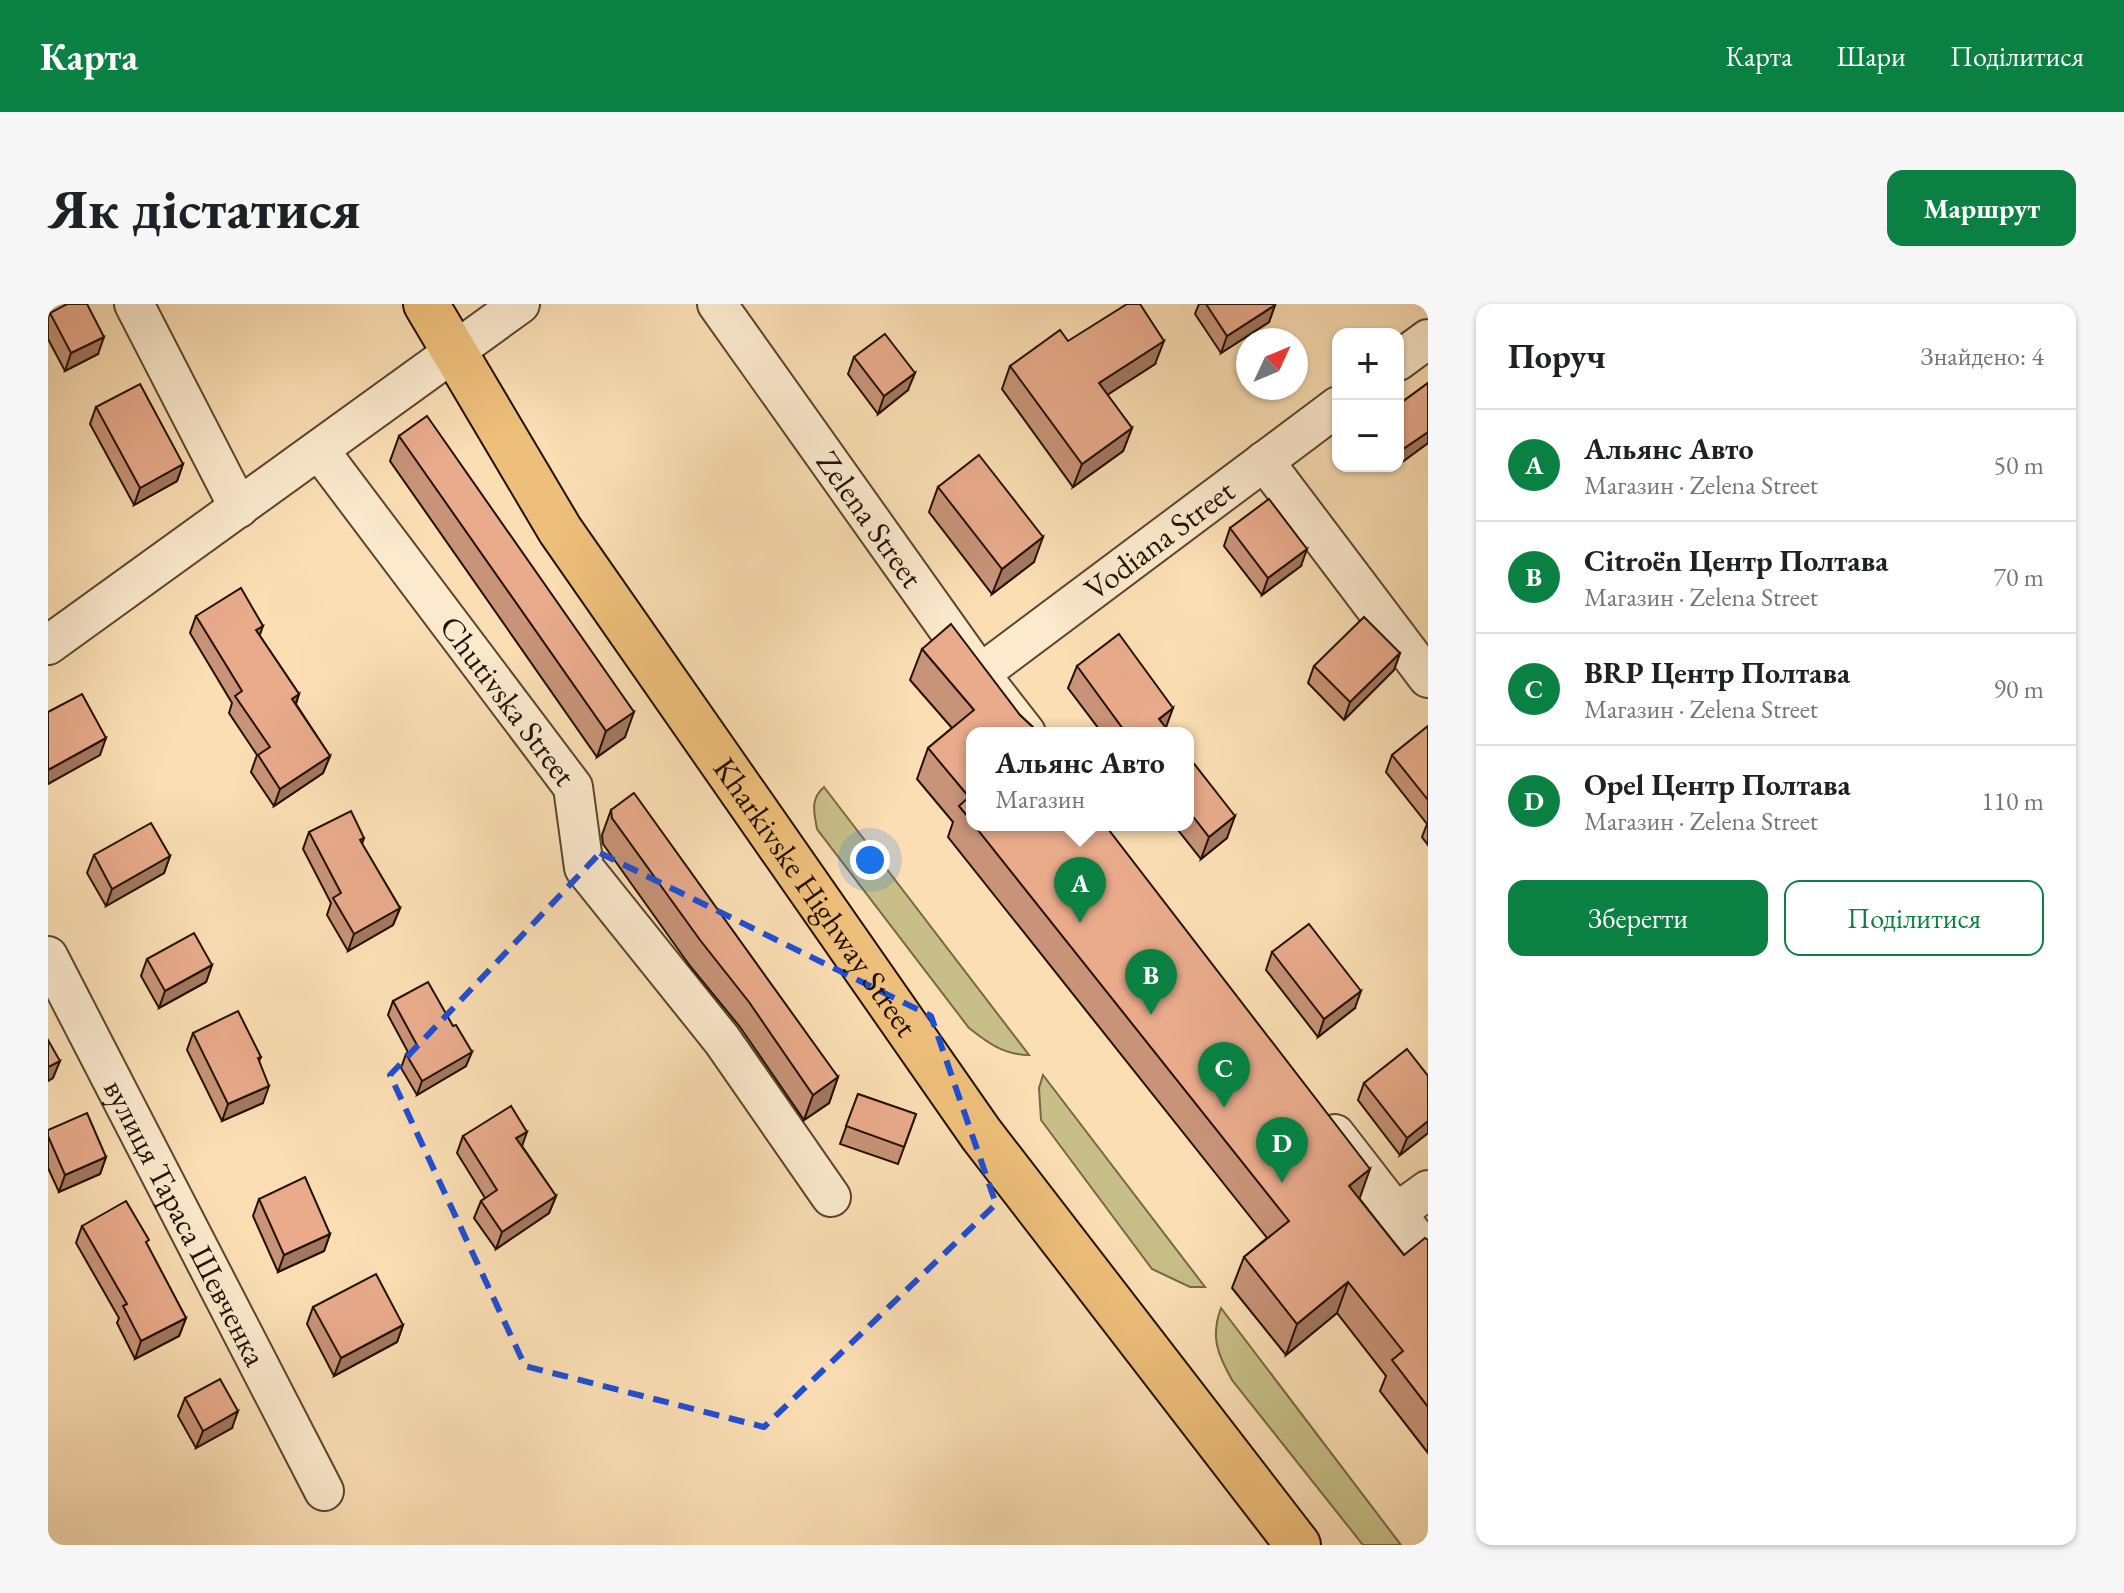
<!DOCTYPE html>
<html lang="uk">
<meta charset="utf-8">
<style>
body{margin:0;font-family:"EB Garamond",serif;background:#f6f6f6;color:#202124}
.controls{position:absolute;right:24px;top:24px;display:grid;overflow:hidden;border-radius:16px;box-shadow:0 2px 6px #0004}
.controls button{width:72px;height:72px;display:grid;place-items:center;padding:0;border:0;border-bottom:2px solid #e0e0e0;background:#fff;color:#202124;font:40px sans-serif}
.compass{position:absolute;left:1188px;top:24px;width:72px;height:72px;border-radius:50%;background:#fff;box-shadow:0 2px 6px #0004;rotate:46deg}
.you{position:absolute;left:822px;top:556px;width:28px;height:28px;margin:-20px;border:6px solid #fff;border-radius:50%;background:#1a73e8;box-shadow:0 0 0 12px #1a73e833}
.badge{display:grid;place-items:center;width:52px;height:52px;border-radius:50%;background:#0b8043;color:#fff;font-size:26px;font-weight:700}
.pin{position:absolute;translate:-50% -66px;filter:drop-shadow(0 2px 4px #0008)}
.pin::after{content:'';position:absolute;top:42px;width:28px;height:24px;background:inherit;clip-path:polygon(0 0,100% 0,50% 100%)}
.popup{position:absolute;left:918px;top:423px;width:228px;height:104px;box-sizing:border-box;display:grid;place-content:center;border-radius:16px;background:#fff;filter:drop-shadow(0 2px 6px #0005);font-size:26px;white-space:nowrap;color:#757577}
.popup b{font-size:30px;color:#202124}
.popup::after{content:'';position:absolute;left:50%;top:100%;margin-left:-16px;border:16px solid transparent;border-top-color:#fff}
.list{margin:0;padding:0;list-style:none}
h2{display:flex;justify-content:space-between;align-items:center;height:104px;margin:0;padding:0 32px;font-size:34px}
h2 small{font-size:26px;font-weight:400;color:#757577}
.list li{display:grid;grid-template-columns:52px 1fr auto;gap:24px;align-items:center;box-sizing:border-box;height:112px;padding:0 32px;border-top:2px solid #e0e0e0}
.list b{display:block;font-size:30px;white-space:nowrap}
.list p{margin:0;font-size:26px;white-space:nowrap;color:#757577}
.list em{font-size:26px;font-style:normal;color:#757577}
.actions{display:flex;gap:16px;padding:24px 32px}
.actions a{flex:1;padding:18px 0;border:2px solid #0b8043;border-radius:16px;text-align:center;font-size:28px;color:#0b8043}
.actions .main{background:#0b8043;color:#fff}
.map{position:relative;flex:none;width:1380px;height:1241px;overflow:hidden;border-radius:16px}
header{display:flex;align-items:center;gap:48px;box-sizing:border-box;height:112px;padding:0 40px;background:#0b8043;color:#fff}
header strong{font-size:38px}
nav{display:flex;gap:44px;margin-inline-start:auto;font-size:28px}
.intro{display:flex;align-items:center;justify-content:space-between;box-sizing:border-box;height:192px;padding:0 48px}
h1{margin:0;font-size:56px}
.button{padding:20px 36px;border-radius:16px;background:#0b8043;color:#fff;font-size:28px;font-weight:700}
main{display:flex;gap:48px;padding:0 48px}
aside{flex:1;background:#fff;border-radius:16px;box-shadow:0 2px 6px #0004}
.map>svg:first-child{display:block}
.green{fill:#c7bf87;stroke:#766844;stroke-width:2}
.lines{fill:none;stroke-linecap:round;stroke-linejoin:round}
.street-casing{stroke:#5a452e;stroke-width:42}
.highway-casing{stroke:#241201;stroke-width:48}
.street{stroke:#fceace;stroke-width:38}
.highway{stroke:#eebf7a;stroke-width:44}
.wall{fill:#c89378;stroke:#241201;stroke-width:2}
.shaded-wall{fill:#a37862;stroke:#241201;stroke-width:2}
.building{fill:#e9ab8c;stroke:#241201;stroke-width:2}
.marked{fill:none;stroke:#1d4ed8;stroke-width:6;stroke-dasharray:16 10;stroke-linejoin:round}
.labels{text-anchor:middle;dominant-baseline:central;stroke-width:6;stroke-linejoin:round;paint-order:stroke}
.street-label{font-size:32px;fill:#241201;stroke:#fceace}
</style>
<header>
<strong>Карта</strong>
<nav><a>Карта</a><a>Шари</a><a>Поділитися</a></nav>
</header>
<div class="intro"><h1>Як дістатися</h1><a class="button">Маршрут</a></div>
<main>
<div class="map">
<svg width="1380" height="1241" viewBox="0 0 1380 1241">
<rect width="100%" height="100%" fill="#fbdeb4"/>
<filter id="stains"><feTurbulence type="fractalNoise" baseFrequency=".0025" numOctaves="4"/><feColorMatrix values="0 0 0 0 .2 0 0 0 0 .09 0 0 0 0 .02 0 0 0 .5 -.17"/></filter>
<radialGradient id="worn" r=".72"><stop offset=".6" stop-color="#630" stop-opacity="0"/><stop offset="1" stop-color="#630" stop-opacity=".3"/></radialGradient>
<!-- green -->
<g class="green">
<path d="M 776,483 L 981,751 C 956,751 940,739 921,724 L 769,525 C 766,508 762,495 776,483 Z"/>
<path d="M 995,771 L 1157,983 L 1142,983 L 1104,965 L 993,816 L 991,784 Z"/>
<path d="M 1173,1004 L 1353,1241 L 1315,1241 L 1184,1076 C 1170,1051 1162,1033 1173,1004 Z"/>
</g>
<g class="lines">
<!-- street casing -->
<g class="street-casing">
<g id="street">
<path d="M 86,0 L 191,204"/>
<path id="s1" d="M 669,0 L 932,370 L 978,429"/>
<path d="M 1350,57 L 1380,35"/>
<path id="s2" d="M 271,146 L 525,483 L 536,564 L 674,736 L 783,893"/>
<path d="M 1216,157 L 1380,374"/>
<path d="M 0,341 L 472,0"/>
<path id="s3" d="M 932,370 L 1290,102"/>
<path id="s4" d="M 0,652 L 276,1187"/>
<path d="M 1287,830 L 1380,950"/>
<path d="M 1348,909 L 1380,886"/>
</g>
</g>
<!-- highway casing -->
<g class="highway-casing">
<g id="highway">
<path id="s5" d="M 378,0 L 512,226 L 933,830 L 1250,1241"/>
</g>
</g>
<!-- street -->
<use href="#street" class="street"/>
<!-- highway -->
<use href="#highway" class="highway"/>
</g>
<!-- wall -->
<g class="wall">
<path d="M 1151,0 L 1226,0 L 1227,1 L 1221,18 L 1173,49 L 1147,10 Z"/>
<path d="M 2,9 L 50,50 L 17,67 L 0,35 L 0,14 Z"/>
<path d="M 1020,37 L 1107,60 L 1059,91 L 1084,124 L 1075,147 L 1025,183 L 954,85 L 962,62 Z"/>
<path d="M 806,53 L 860,86 L 830,110 L 800,70 Z"/>
<path d="M 1380,79 L 1380,139 L 1350,161 L 1350,101 Z"/>
<path d="M 48,103 L 135,160 L 129,177 L 86,201 L 42,120 Z"/>
<path d="M 351,132 L 577,433 L 549,453 L 342,157 Z"/>
<path d="M 890,183 L 986,258 L 944,290 L 881,208 Z"/>
<path d="M 1182,224 L 1253,262 L 1214,291 L 1176,242 Z"/>
<path d="M 148,312 L 212,332 L 251,390 L 248,400 L 282,452 L 275,469 L 226,502 L 203,468 L 209,451 L 181,409 L 184,399 L 142,329 Z"/>
<path d="M 874,345 L 972,411 L 989,427 L 988,429 L 924,429 L 924,521 L 1057,521 L 1311,895 L 1356,951 L 1380,936 L 1380,1149 L 1332,1087 L 1338,1072 L 1289,1009 L 1238,1051 L 1184,984 L 1196,953 L 1219,934 L 900,533 L 905,518 L 869,475 L 880,444 L 904,424 L 862,376 Z"/>
<path d="M 1352,349 L 1346,366 L 1296,416 L 1260,379 L 1266,362 Z"/>
<path d="M 1029,362 L 1118,424 L 1122,429 L 1054,429 L 1020,384 Z"/>
<path d="M 1380,422 L 1380,541 L 1374,533 L 1379,520 L 1338,468 L 1344,451 Z"/>
<path d="M 1140,452 L 1179,534 L 1153,555 L 1126,521 L 1140,521 Z"/>
<path d="M 563,506 L 790,773 L 781,799 L 756,816 L 692,723 L 642,662 L 555,540 L 554,531 Z"/>
<path d="M 261,528 L 316,534 L 314,540 L 352,604 L 345,621 L 300,647 L 279,611 L 283,599 L 255,545 Z"/>
<path d="M 46,551 L 122,552 L 116,569 L 58,602 L 39,569 Z"/>
<path d="M 1224,648 L 1307,704 L 1270,733 L 1218,666 Z"/>
<path d="M 99,655 L 164,661 L 158,678 L 111,704 L 93,672 Z"/>
<path d="M 345,697 L 405,722 L 418,762 L 369,791 L 353,764 L 358,750 L 360,748 L 340,711 Z"/>
<path d="M 145,729 L 213,753 L 211,757 L 215,799 L 174,817 L 139,746 Z"/>
<path d="M 1380,772 L 1380,829 L 1352,851 L 1310,796 L 1316,779 Z"/>
<path d="M 810,790 L 868,810 L 850,860 L 792,840 Z"/>
<path d="M 0,826 L 58,853 L 52,870 L 11,888 L 0,864 Z"/>
<path d="M 415,832 L 474,842 L 508,892 L 501,909 L 448,945 L 426,914 L 433,897 L 437,894 L 409,849 Z"/>
<path d="M 211,895 L 282,930 L 276,947 L 230,968 L 205,912 Z"/>
<path d="M 34,922 L 99,941 L 138,1014 L 131,1032 L 87,1055 L 69,1019 L 71,1014 L 28,939 Z"/>
<path d="M 265,1003 L 355,1021 L 349,1038 L 286,1072 L 259,1020 Z"/>
<path d="M 137,1094 L 184,1124 L 148,1144 L 130,1112 Z"/>
</g>
<!-- shaded-wall -->
<g class="shaded-wall">
<path d="M 1227,1 L 1221,18 L 1173,49 L 1179,32 Z"/>
<path d="M 56,33 L 50,50 L 17,67 L 23,49 Z"/>
<path d="M 1116,37 L 1107,60 L 1042,102 L 1051,79 Z"/>
<path d="M 867,69 L 860,86 L 830,110 L 836,92 Z"/>
<path d="M 1084,124 L 1075,147 L 1025,183 L 1034,160 Z"/>
<path d="M 1380,128 L 1380,139 L 1350,161 L 1355,145 Z"/>
<path d="M 135,160 L 129,177 L 86,201 L 92,184 Z"/>
<path d="M 995,233 L 986,258 L 944,290 L 954,265 Z"/>
<path d="M 1259,245 L 1253,262 L 1214,291 L 1220,274 Z"/>
<path d="M 215,322 L 209,339 L 208,326 Z"/>
<path d="M 1352,349 L 1346,366 L 1296,416 L 1302,398 Z"/>
<path d="M 251,390 L 245,407 L 244,395 Z"/>
<path d="M 1125,404 L 1117,426 L 1111,415 Z"/>
<path d="M 586,408 L 577,433 L 549,453 L 558,427 Z"/>
<path d="M 58,434 L 52,451 L 0,480 L 0,466 Z"/>
<path d="M 282,452 L 275,469 L 226,502 L 232,485 Z"/>
<path d="M 1187,512 L 1179,534 L 1153,555 L 1161,533 Z"/>
<path d="M 122,552 L 116,569 L 58,602 L 64,585 Z"/>
<path d="M 352,604 L 345,621 L 300,647 L 306,630 Z"/>
<path d="M 164,661 L 158,678 L 111,704 L 117,687 Z"/>
<path d="M 1313,687 L 1307,704 L 1270,733 L 1276,715 Z"/>
<path d="M 424,748 L 418,762 L 369,791 L 374,777 Z"/>
<path d="M 12,757 L 5,774 L 0,777 L 0,763 Z"/>
<path d="M 790,773 L 781,799 L 756,816 L 765,791 Z"/>
<path d="M 221,782 L 215,799 L 174,817 L 180,800 Z"/>
<path d="M 1380,817 L 1380,829 L 1352,851 L 1359,834 Z"/>
<path d="M 479,828 L 473,845 L 468,834 Z"/>
<path d="M 58,853 L 52,870 L 11,888 L 17,871 Z"/>
<path d="M 1322,865 L 1311,896 L 1301,882 Z"/>
<path d="M 508,892 L 501,909 L 448,945 L 454,928 Z"/>
<path d="M 282,930 L 276,947 L 230,968 L 236,951 Z"/>
<path d="M 1300,978 L 1289,1009 L 1238,1051 L 1249,1020 Z"/>
<path d="M 138,1014 L 131,1032 L 87,1055 L 93,1037 Z"/>
<path d="M 355,1021 L 349,1038 L 286,1072 L 293,1054 Z"/>
<path d="M 190,1107 L 184,1124 L 148,1144 L 155,1127 Z"/>
</g>
<!-- building -->
<g class="building">
<path d="M 19,0 L 39,0 L 56,33 L 23,49 L 2,9 Z"/>
<path d="M 1079,0 L 1092,0 L 1116,37 L 1051,79 L 1084,124 L 1034,160 L 962,62 L 1012,26 L 1020,37 Z"/>
<path d="M 1158,0 L 1226,0 L 1227,1 L 1179,32 Z"/>
<path d="M 837,30 L 867,69 L 836,92 L 806,53 Z"/>
<path d="M 1380,79 L 1380,128 L 1355,145 L 1350,138 L 1350,101 Z"/>
<path d="M 92,80 L 135,160 L 92,184 L 48,103 Z"/>
<path d="M 379,112 L 586,408 L 558,427 L 351,132 Z"/>
<path d="M 931,151 L 995,233 L 954,265 L 890,183 Z"/>
<path d="M 1221,195 L 1259,245 L 1220,274 L 1182,224 Z"/>
<path d="M 193,284 L 215,322 L 208,326 L 251,390 L 244,395 L 282,452 L 232,485 L 210,451 L 222,443 L 187,392 L 194,387 L 148,312 Z"/>
<path d="M 1316,313 L 1352,349 L 1302,398 L 1266,362 Z"/>
<path d="M 903,320 L 972,411 L 989,427 L 986,429 L 924,429 L 924,518 L 911,502 L 921,493 L 880,444 L 926,406 L 874,345 Z"/>
<path d="M 1071,330 L 1125,404 L 1111,415 L 1122,429 L 1078,429 L 1029,362 Z"/>
<path d="M 34,390 L 58,434 L 0,466 L 0,408 Z"/>
<path d="M 1380,422 L 1380,496 L 1344,451 Z"/>
<path d="M 1140,452 L 1187,512 L 1161,533 L 1140,506 Z"/>
<path d="M 586,489 L 790,773 L 765,791 L 701,698 L 652,636 L 564,514 L 563,506 Z"/>
<path d="M 303,507 L 316,534 L 312,536 L 352,604 L 306,630 L 285,594 L 293,589 L 261,528 Z"/>
<path d="M 103,519 L 122,552 L 64,585 L 46,551 Z"/>
<path d="M 926,521 L 1057,521 L 1322,865 L 1301,882 L 1356,951 L 1377,934 L 1380,936 L 1380,1103 L 1344,1056 L 1355,1047 L 1300,978 L 1249,1020 L 1196,953 L 1241,917 Z"/>
<path d="M 1261,620 L 1313,687 L 1276,715 L 1224,648 Z"/>
<path d="M 146,629 L 164,661 L 117,687 L 99,655 Z"/>
<path d="M 380,678 L 405,722 L 408,721 L 424,748 L 374,777 L 358,750 L 370,743 L 345,697 Z"/>
<path d="M 190,707 L 213,753 L 210,754 L 221,782 L 180,800 L 145,729 Z"/>
<path d="M 0,736 L 12,757 L 0,763 Z"/>
<path d="M 1359,745 L 1380,772 L 1380,817 L 1359,834 L 1316,779 Z"/>
<path d="M 810,790 L 868,810 L 856,843 L 798,822 Z"/>
<path d="M 463,802 L 479,828 L 468,834 L 508,892 L 454,928 L 433,897 L 449,886 L 415,832 Z"/>
<path d="M 39,809 L 58,853 L 17,871 L 0,832 L 0,826 Z"/>
<path d="M 257,873 L 282,930 L 236,951 L 211,895 Z"/>
<path d="M 78,897 L 101,936 L 98,938 L 138,1014 L 93,1037 L 75,1002 L 79,1000 L 34,922 Z"/>
<path d="M 328,970 L 355,1021 L 293,1054 L 265,1003 Z"/>
<path d="M 172,1075 L 190,1107 L 155,1127 L 137,1094 Z"/>
</g>
<!-- marked area -->
<path class="marked" d="M 552,549 L 883,712 L 948,900 L 716,1123 L 477,1062 L 342,771 Z"/>
<g class="labels">
<!-- street labels -->
<g class="street-label">
<text stroke="none"><textPath href="#s1" startOffset="264">Zelena Street</textPath></text>
<text stroke="none"><textPath href="#s3" startOffset="224">Vodiana Street</textPath></text>
<text stroke="none"><textPath href="#s2" startOffset="314">Chutivska Street</textPath></text>
<text stroke="none"><textPath href="#s5" startOffset="710">Kharkivske Highway Street</textPath></text>
<text stroke="none"><textPath href="#s4" startOffset="300">вулиця Тараса Шевченка</textPath></text>
</g>
</g>
<rect width="100%" height="100%" filter="url(#stains)"/>
<rect width="100%" height="100%" fill="url(#worn)"/>
</svg>
<div class="controls">
<button>+</button>
<button>−</button>
</div>
<svg class="compass" viewBox="-18 -18 36 36"><path d="M0-13l5 13h-10z" fill="#e53935"/><path d="M0 13l5-13h-10z" fill="#757577"/></svg>
<div class="you"></div>
<div class="pin badge" style="left:1032px;top:619px">A</div>
<div class="popup"><b>Альянс Авто</b>Магазин</div>
<div class="pin badge" style="left:1103px;top:711px">B</div>
<div class="pin badge" style="left:1176px;top:804px">C</div>
<div class="pin badge" style="left:1234px;top:879px">D</div>
</div>
<aside>
<h2>Поруч<small>Знайдено: 4</small></h2>
<ul class="list">
<li><span class="badge">A</span><div><b>Альянс Авто</b><p>Магазин · Zelena Street</p></div><em>50 m</em></li>
<li><span class="badge">B</span><div><b>Citroën Центр Полтава</b><p>Магазин · Zelena Street</p></div><em>70 m</em></li>
<li><span class="badge">C</span><div><b>BRP Центр Полтава</b><p>Магазин · Zelena Street</p></div><em>90 m</em></li>
<li><span class="badge">D</span><div><b>Opel Центр Полтава</b><p>Магазин · Zelena Street</p></div><em>110 m</em></li>
</ul>
<div class="actions"><a class="main">Зберегти</a><a>Поділитися</a></div>
</aside>
</main>
